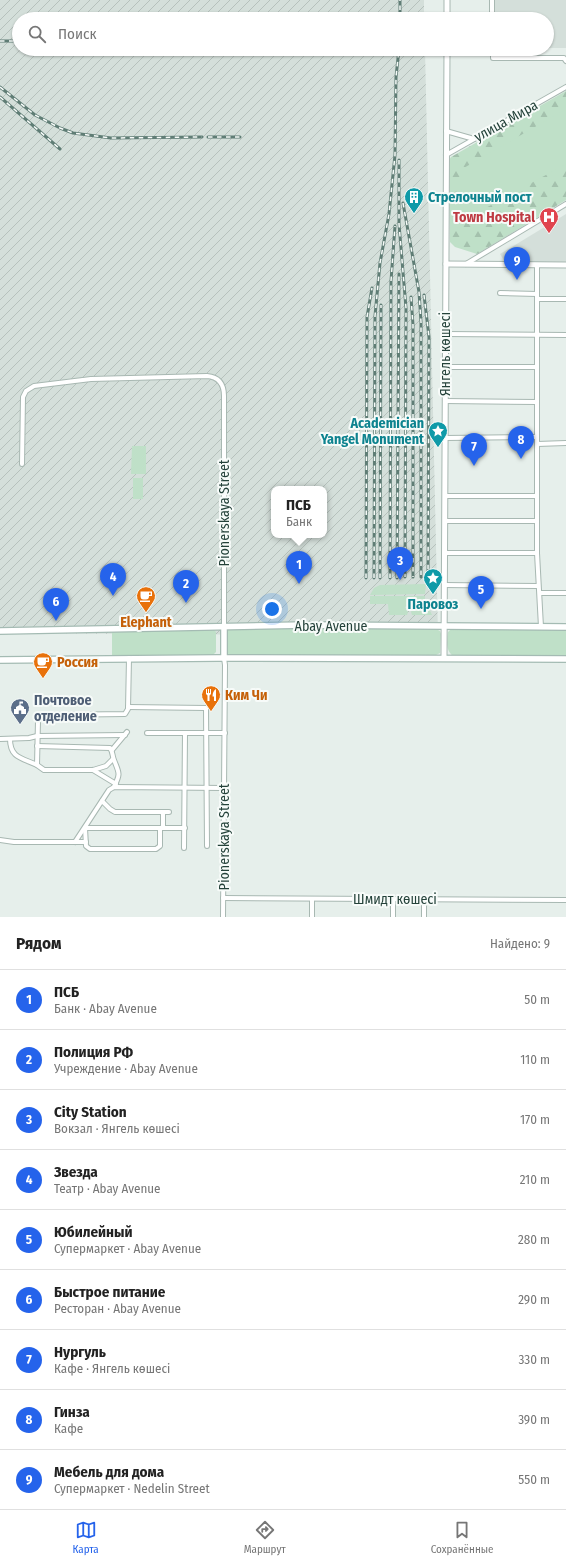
<!DOCTYPE html>
<html lang="ru">
<meta charset="utf-8">
<style>
body{margin:0;font-family:"Fira Sans Condensed",sans-serif;background:#f6f6f6;color:#222}
.you{position:absolute;left:272px;top:609px;width:14px;height:14px;margin:-10px;border:3px solid #fff;border-radius:50%;background:#1a73e8;box-shadow:0 0 0 6px #1a73e833}
.badge{display:grid;place-items:center;width:26px;height:26px;border-radius:50%;background:#2563eb;color:#fff;font-size:13px;font-weight:700}
.pin{position:absolute;translate:-50% -33px;filter:drop-shadow(0 1px 2px #0008)}
.pin::after{content:'';position:absolute;top:21px;width:14px;height:12px;background:inherit;clip-path:polygon(0 0,100% 0,50% 100%)}
.popup{position:absolute;left:271px;top:486px;width:56px;height:52px;box-sizing:border-box;display:grid;place-content:center;border-radius:8px;background:#fff;filter:drop-shadow(0 1px 3px #0005);font-size:13px;white-space:nowrap;color:#767676}
.popup b{font-size:15px;color:#222}
.popup::after{content:'';position:absolute;left:50%;top:100%;margin-left:-8px;border:8px solid transparent;border-top-color:#fff}
.list{margin:0;padding:0;list-style:none}
h2{display:flex;justify-content:space-between;align-items:center;height:52px;margin:0;padding:0 16px;font-size:17px}
h2 small{font-size:13px;font-weight:400;color:#767676}
.list li{display:grid;grid-template-columns:26px 1fr auto;gap:12px;align-items:center;box-sizing:border-box;height:60px;padding:0 16px;border-top:1px solid #e0e0e0}
.list b{display:block;font-size:15px;white-space:nowrap}
.list p{margin:0;font-size:13px;white-space:nowrap;color:#767676}
.list em{font-size:13px;font-style:normal;color:#767676}
.icon{flex:none;width:22px;height:22px;fill:none;stroke:currentColor;stroke-width:2;stroke-linecap:round;stroke-linejoin:round}
.map{position:relative;flex:none;width:566px;height:917px;overflow:hidden}
.search{position:absolute;background:#fff;box-shadow:0 1px 3px #0004;left:12px;right:12px;top:12px;height:44px;display:flex;align-items:center;gap:10px;box-sizing:border-box;padding:0 14px;border-radius:22px;color:#767676;font-size:15px}
.sheet{height:592px;background:#fff}
nav{display:flex;justify-content:space-around;align-items:center;box-sizing:border-box;height:56px;border-top:1px solid #e0e0e0;background:#fff;font-size:11px;color:#767676}
nav a{display:grid;justify-items:center;gap:2px}
nav .on{color:#2563eb}
.map>svg:first-child{display:block}
.built{fill:#d4dfda}
.industrial{fill:url(#industrial-furrows);fill-rule:evenodd}
.forest{fill:url(#forest-firs)}
.green{fill:#bfe0c8}
.lines{fill:none;stroke-linecap:round;stroke-linejoin:round}
.minor-casing{stroke:#a8b8b2;stroke-width:6}
.tertiary-casing{stroke:#a8b8b2;stroke-width:7}
.secondary-casing{stroke:#a4bbb3;stroke-width:8}
.minor{stroke:#fff;stroke-width:4}
.tertiary{stroke:#fff;stroke-width:5}
.secondary{stroke:#fff;stroke-width:5.5}
.rail-casing{stroke:#5f7d75;stroke-width:3}
.rail{stroke:#f7fbf9;stroke-width:1.5;stroke-dasharray:4.5;stroke-linecap:butt}
.labels{text-anchor:middle;dominant-baseline:central;stroke-width:4;stroke-linejoin:round;paint-order:stroke}
.street-label{font-size:14px;fill:#24423a;stroke:#f7fbf9}
.culture-label{font-size:14px;font-weight:bold;fill:#0d838f;stroke:#f7fbf9;text-anchor:start}
.health-label{font-size:14px;font-weight:bold;fill:#be3a42;stroke:#f7fbf9;text-anchor:end}
.food-label{font-size:14px;font-weight:bold;fill:#c56008;stroke:#f7fbf9;text-anchor:start}
.service-label{font-size:14px;font-weight:bold;fill:#4e5e75;stroke:#f7fbf9;text-anchor:start}
</style>
<div class="map">
<svg width="566" height="917" viewBox="0 0 566 917">
<defs>
<pattern id="industrial-furrows" width="10" height="10" patternUnits="userSpaceOnUse"><rect width="10" height="10" fill="#d4dfda"/><path d="M-1 1l2-2M0 10L10 0M9 11l2-2" fill="none" stroke="#b6c1bc"/></pattern>
<pattern id="forest-firs" width="22" height="20" patternUnits="userSpaceOnUse"><rect width="22" height="20" fill="#bfe0c8"/><path d="M5 1l3.5 6h-7zM16 11l3.5 6h-7z" fill="#a4c1ad"/></pattern>
</defs>
<rect width="100%" height="100%" fill="#e6efeb"/>
<!-- built -->
<g class="built">
<path d="M 493,0 L 566,0 L 566,48 L 547,48 L 547,19 L 494,19 Z"/>
<path d="M 566,214 L 566,262 L 505,262 L 500,254 Z"/>
</g>
<!-- industrial -->
<path class="industrial" d="M 0,0 L 424,0 L 424,19 L 19,19 L 19,49 L 425,49 L 438,636 L 0,633 ZM 274,489 L 324,489 L 324,535 L 274,535 Z"/>
<!-- forest -->
<path class="forest" d="M 566,91 L 566,200 L 477,254 L 455,247 L 450,242 L 449,160 L 451,157 Z"/>
<!-- green -->
<g class="green">
<path d="M 566,109 L 566,164 L 460,222 L 462,169 Z"/>
<path d="M 132,446 L 146,446 L 146,474 L 131,474 Z"/>
<rect x="133" y="478" width="10" height="21"/>
<path d="M 426,584 L 425,594 L 370,595 L 374,588 L 380,585 Z"/>
<path d="M 370,596 L 425,596 L 425,600 L 432,615 L 412,615 L 411,612 L 413,607 L 409,604 L 405,607 L 408,612 L 407,615 L 389,615 L 388,604 L 370,604 Z"/>
<path d="M 230,628 L 434,628 L 440,631 L 441,634 L 440,653 L 434,656 L 231,656 L 226,652 L 226,631 Z"/>
<path d="M 213,629 L 216,632 L 216,652 L 212,656 L 112,656 L 112,631 Z"/>
<path d="M 451,629 L 566,629 L 566,657 L 455,657 C 445,652 447,641 448,632 Z"/>
</g>
<g class="lines">
<!-- minor casing -->
<g class="minor-casing">
<g id="minor">
<path d="M 492,0 L 492,19"/>
<path d="M 493,49 L 493,58 L 564,58 L 566,61"/>
<path d="M 446,131 L 474,139"/>
<path d="M 446,155 L 566,87"/>
<path d="M 466,264 L 566,204"/>
<path d="M 537,265 L 537,553 L 541,627"/>
<path d="M 500,293 L 537,294"/>
<path d="M 537,299 L 566,299"/>
<path d="M 445,334 L 566,335"/>
<path d="M 445,367 L 537,367"/>
<path d="M 445,401 L 537,402"/>
<path d="M 445,438 L 537,437"/>
<path d="M 537,444 L 566,443"/>
<path d="M 22,464 L 23,397 L 26,391 L 34,386 L 91,379 L 207,376 C 219,377 224,384 224,396 L 224,627"/>
<path d="M 445,496 L 537,496"/>
<path d="M 445,521 L 537,521"/>
<path d="M 445,553 L 537,553"/>
<path d="M 444,585 L 538,586"/>
<path d="M 540,593 L 566,593"/>
<path d="M 128,707 L 206,708 L 207,846"/>
<path d="M 147,733 L 225,733"/>
<path d="M 0,739 L 29,738 L 37,736 L 125,735"/>
<path d="M 10,739 C 10,758 22,758 37,765"/>
<path d="M 37,746 L 110,748 C 113,752 112,755 114,760 C 119,773 121,773 114,787"/>
<path d="M 112,750 L 127,732"/>
<path d="M 113,759 L 106,766 L 93,770 L 44,770 L 37,765 L 38,721 L 40,718 L 49,715 L 125,714 L 128,709 L 129,658"/>
<path d="M 93,770 L 116,784"/>
<path d="M 102,801 L 110,809 L 115,812 L 169,812"/>
<path d="M 163,812 L 163,828"/>
<path d="M 160,828 L 160,846 L 156,849 L 90,849 L 86,846 L 85,828 L 185,828"/>
<path d="M 0,840 L 14,842 L 86,842"/>
<path d="M 75,842 L 109,790 L 114,787 L 224,788"/>
<path d="M 184,848 L 185,733"/>
<path d="M 223,898 L 566,900"/>
<path d="M 424,899 L 424,917"/>
<path d="M 223,917 L 225,665 L 224,658"/>
<path d="M 312,917 L 312,899"/>
<path d="M 393,917 L 393,899"/>
</g>
</g>
<!-- tertiary casing -->
<g class="tertiary-casing">
<g id="tertiary">
<path d="M 447,19 L 447,0"/>
<path d="M 446,264 L 566,265"/>
<path d="M 444,658 L 447,49"/>
</g>
</g>
<!-- secondary casing -->
<g class="secondary-casing">
<g id="secondary">
<path d="M 224,627 L 224,658"/>
<path d="M 0,631 L 306,625 L 566,627"/>
<path d="M 0,660 L 217,658 L 566,659"/>
</g>
</g>
<!-- minor -->
<use href="#minor" class="minor"/>
<!-- tertiary -->
<use href="#tertiary" class="tertiary"/>
<!-- secondary -->
<use href="#secondary" class="secondary"/>
<!-- rail casing -->
<g class="rail-casing">
<g id="rail">
<path d="M 400,19 L 400,0"/>
<path d="M 0,41 L 19,41"/>
<path d="M 0,87 L 35,115 L 60,128 L 73,133 L 111,138 L 202,137"/>
<path d="M 0,97 L 60,149"/>
<path d="M 208,137 L 240,137"/>
<path d="M 399,160 L 399,224 L 406,308 L 405,577"/>
<path d="M 403,203 L 419,292 L 421,322 L 421,577"/>
<path d="M 424,295 L 429,337 L 428,577"/>
<path d="M 411,297 L 413,325 L 413,577"/>
<path d="M 366,578 L 367,317 L 372,288"/>
<path d="M 374,578 L 375,316 L 380,263 L 389,214 L 395,155 L 396,77 L 399,49"/>
<path d="M 380,578 L 381,305"/>
<path d="M 390,578 L 391,281 L 395,226"/>
<path d="M 397,578 L 399,274"/>
</g>
</g>
<!-- rail -->
<use href="#rail" class="rail"/>
</g>
<!-- icons -->
<defs>
<g id="building-pin" transform="scale(1)"><path d="M0 17L-7.5 6A9.5 9.5 0 1 1 7.5 6Z" fill="#0f9aa8" stroke="#f7fbf9"/><path d="M-4-6H4V6H1V3H-1V6H-4ZM-2.5-4.3h1.7v1.8h-1.7ZM.8-4.3h1.7v1.8H.8ZM-2.5-1h1.7V.8h-1.7ZM.8-1h1.7V.8H.8Z" fill="#fff"/></g>
<g id="hospital-pin" transform="scale(1)"><path d="M0 17L-7.5 6A9.5 9.5 0 1 1 7.5 6Z" fill="#e0444e" stroke="#f7fbf9"/><path d="M-5-5h3v3.5h4V-5h3V5h-3V1.5h-4V5h-3Z" fill="#fff"/></g>
<g id="sight-pin" transform="scale(1)"><path d="M0 17L-7.5 6A9.5 9.5 0 1 1 7.5 6Z" fill="#0f9aa8" stroke="#f7fbf9"/><path d="M0-6L1.8-2.2L6-1.7L2.9 1.2L3.7 5.4L0 3.3L-3.7 5.4L-2.9 1.2L-6-1.7L-1.8-2.2Z" fill="#fff"/></g>
<g id="cafe-pin" transform="scale(1)"><path d="M0 17L-7.5 6A9.5 9.5 0 1 1 7.5 6Z" fill="#e8710a" stroke="#f7fbf9"/><path d="M-5.5-4.5H6V0H3Q3 3.5 0 3.5H-2.5Q-5.5 3.5-5.5 0ZM3-3.2v2h1.7v-2ZM-6 4.5H4V6H-6Z" fill="#fff"/></g>
<g id="restaurant-pin" transform="scale(1)"><path d="M0 17L-7.5 6A9.5 9.5 0 1 1 7.5 6Z" fill="#e8710a" stroke="#f7fbf9"/><path d="M-5-6h1v4h1v-4h1v4h1v-4h1v5L-1.5 .5V6h-2V.5L-5-1ZM5-6V6H3V1.5H1.5Q1.5-4 5-6Z" fill="#fff"/></g>
<g id="civic-pin" transform="scale(1)"><path d="M0 17L-7.5 6A9.5 9.5 0 1 1 7.5 6Z" fill="#5c6f8a" stroke="#f7fbf9"/><path d="M-.6-6.5H3V-4.5H.6V-3L4-1V1h2V6H-6V1h2V-1L-.6-3ZM-1.2 2.5V6h2.4V2.5Z" fill="#fff"/></g>
</defs>
<g fill-rule="evenodd">
<use href="#building-pin" x="414" y="197"/>
<use href="#hospital-pin" x="549" y="217"/>
<use href="#sight-pin" x="438" y="431"/>
<use href="#sight-pin" x="433" y="578"/>
<use href="#cafe-pin" x="146" y="596"/>
<use href="#cafe-pin" x="43" y="662"/>
<use href="#restaurant-pin" x="211" y="695"/>
<use href="#civic-pin" x="20" y="708"/>
</g>
<g class="labels">
<!-- street labels -->
<g class="street-label">
<text transform="translate(506 121) rotate(-29)">улица Мира</text>
<text transform="translate(445 354) rotate(-90)">Янгель көшесі</text>
<text transform="translate(224 513) rotate(-90)">Pionerskaya Street</text>
<text x="331" y="626">Abay Avenue</text>
<text transform="translate(224 837) rotate(-90)">Pionerskaya Street</text>
<text x="395" y="899">Шмидт көшесі</text>
</g>
<!-- culture labels -->
<g class="culture-label">
<text x="428" y="197">Стрелочный пост</text>
<text x="424" y="423" text-anchor="end">Academician<tspan x="424" dy="16">Yangel Monument</tspan></text>
<text x="433" y="604" text-anchor="middle">Паровоз</text>
</g>
<!-- health labels -->
<g class="health-label">
<text x="535" y="217">Town Hospital</text>
</g>
<!-- food labels -->
<g class="food-label">
<text x="146" y="622" text-anchor="middle">Elephant</text>
<text x="57" y="662">Россия</text>
<text x="225" y="695">Ким Чи</text>
</g>
<!-- service labels -->
<g class="service-label">
<text x="34" y="700">Почтовое<tspan x="34" dy="16">отделение</tspan></text>
</g>
</g>
</svg>
<div class="you"></div>
<div class="pin badge" style="left:299px;top:584px">1</div>
<div class="popup"><b>ПСБ</b>Банк</div>
<div class="pin badge" style="left:186px;top:603px">2</div>
<div class="pin badge" style="left:400px;top:580px">3</div>
<div class="pin badge" style="left:113px;top:596px">4</div>
<div class="pin badge" style="left:481px;top:609px">5</div>
<div class="pin badge" style="left:56px;top:621px">6</div>
<div class="pin badge" style="left:474px;top:466px">7</div>
<div class="pin badge" style="left:521px;top:459px">8</div>
<div class="pin badge" style="left:517px;top:280px">9</div>
<div class="search"><svg class="icon" aria-label="search" viewBox="0 0 24 24"><circle cx="10" cy="10" r="6"/><path d="M15 15l6 6"/></svg>Поиск</div>
</div>
<section class="sheet">
<h2>Рядом<small>Найдено: 9</small></h2>
<ul class="list">
<li><span class="badge">1</span><div><b>ПСБ</b><p>Банк · Abay Avenue</p></div><em>50 m</em></li>
<li><span class="badge">2</span><div><b>Полиция РФ</b><p>Учреждение · Abay Avenue</p></div><em>110 m</em></li>
<li><span class="badge">3</span><div><b>City Station</b><p>Вокзал · Янгель көшесі</p></div><em>170 m</em></li>
<li><span class="badge">4</span><div><b>Звезда</b><p>Театр · Abay Avenue</p></div><em>210 m</em></li>
<li><span class="badge">5</span><div><b>Юбилейный</b><p>Супермаркет · Abay Avenue</p></div><em>280 m</em></li>
<li><span class="badge">6</span><div><b>Быстрое питание</b><p>Ресторан · Abay Avenue</p></div><em>290 m</em></li>
<li><span class="badge">7</span><div><b>Нургуль</b><p>Кафе · Янгель көшесі</p></div><em>330 m</em></li>
<li><span class="badge">8</span><div><b>Гинза</b><p>Кафе</p></div><em>390 m</em></li>
<li><span class="badge">9</span><div><b>Мебель для дома</b><p>Супермаркет · Nedelin Street</p></div><em>550 m</em></li>
</ul>
</section>
<nav>
<a class="on"><svg class="icon" aria-label="map" viewBox="0 0 24 24"><path d="M3 6l6-2 6 2 6-2v14l-6 2-6-2-6 2zM9 4v14M15 6v14"/></svg>Карта</a>
<a><svg class="icon" aria-label="directions" viewBox="0 0 24 24"><path d="M12 3l9 9-9 9-9-9zM9 14v-3h6M13 9l2 2-2 2"/></svg>Маршрут</a>
<a><svg class="icon" aria-label="saved" viewBox="0 0 24 24"><path d="M7 4h10v16l-5-4-5 4z"/></svg>Сохранённые</a>
</nav>
